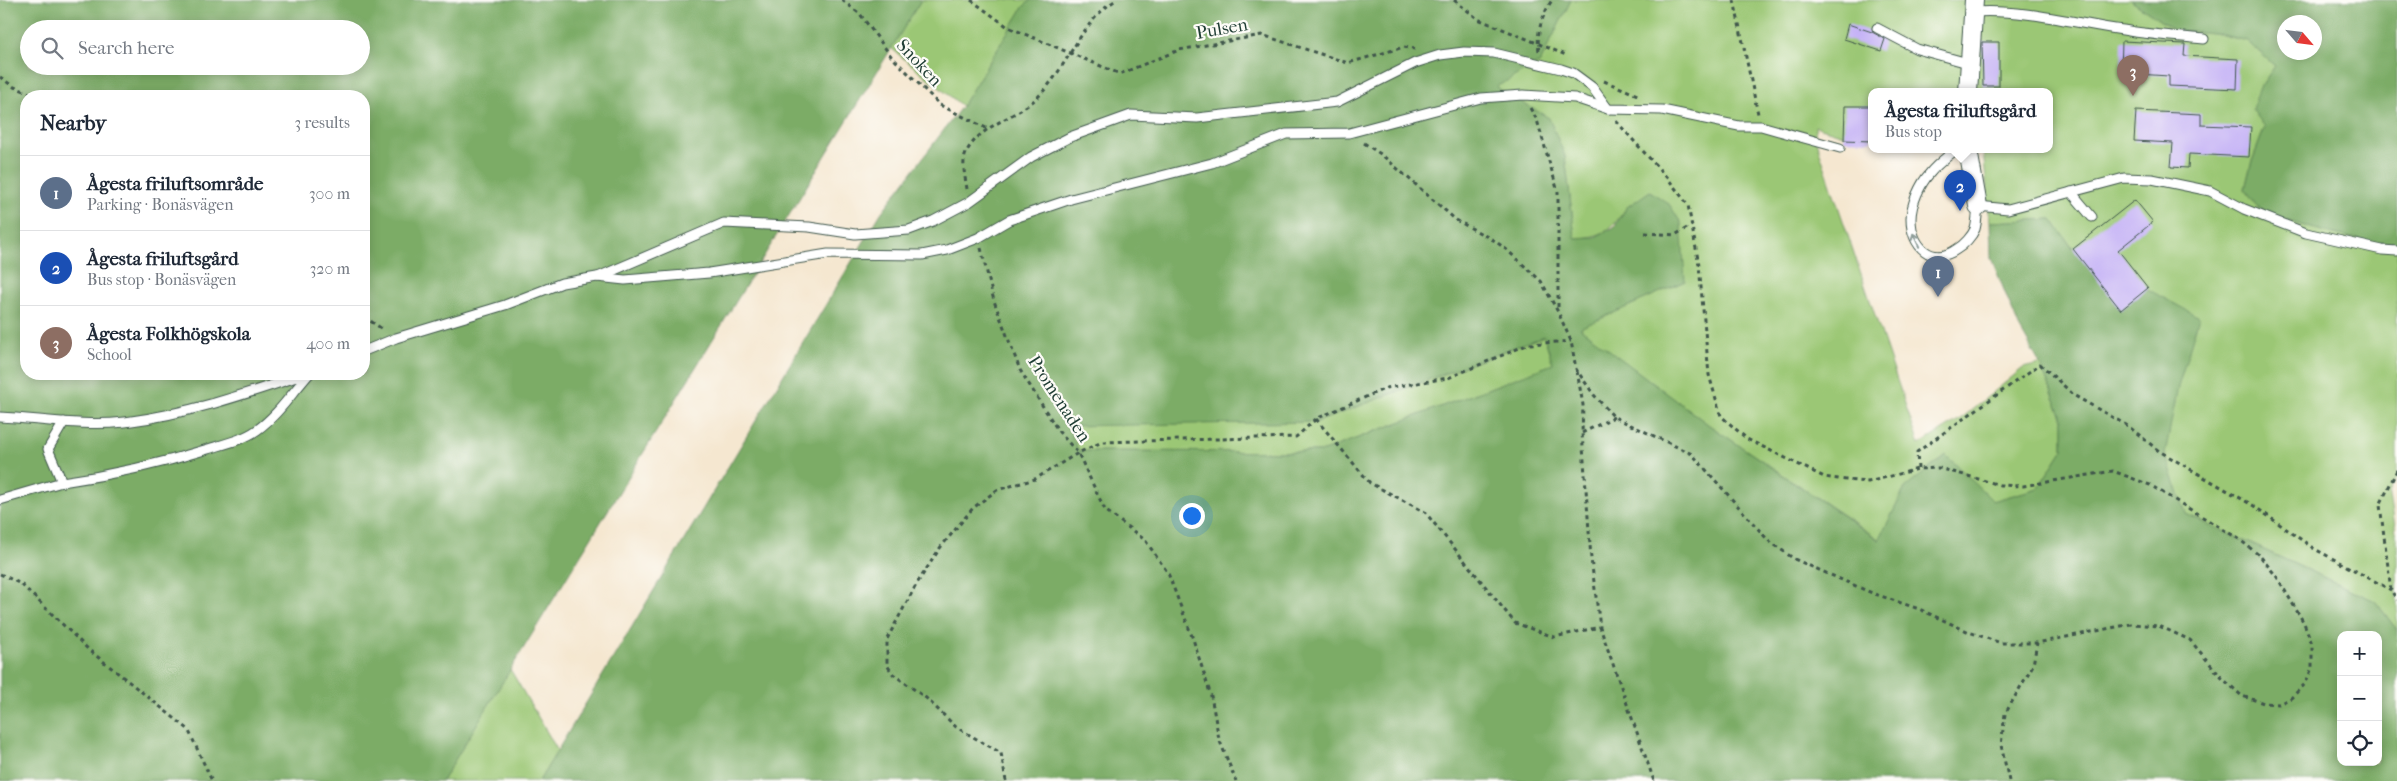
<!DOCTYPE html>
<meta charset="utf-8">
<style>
:root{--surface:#fff;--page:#f2f2f3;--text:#1f2937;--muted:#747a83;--line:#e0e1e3;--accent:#c8321e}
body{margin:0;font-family:"IM FELL French Canon",serif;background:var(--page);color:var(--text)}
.controls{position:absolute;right:15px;bottom:15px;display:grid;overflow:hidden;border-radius:10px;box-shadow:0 2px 12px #0003}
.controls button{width:45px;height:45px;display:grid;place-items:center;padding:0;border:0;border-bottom:1px solid var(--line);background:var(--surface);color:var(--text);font:25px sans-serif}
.compass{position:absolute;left:2277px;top:15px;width:45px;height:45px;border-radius:50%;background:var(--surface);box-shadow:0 2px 12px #0003;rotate:118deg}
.you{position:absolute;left:1191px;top:515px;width:18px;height:18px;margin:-12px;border:4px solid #fff;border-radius:50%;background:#1a73e8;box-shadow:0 0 0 8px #1a73e833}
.badge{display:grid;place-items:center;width:32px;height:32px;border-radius:50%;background:var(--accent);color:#fff;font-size:16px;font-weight:700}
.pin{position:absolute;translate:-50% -41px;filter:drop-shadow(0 1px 2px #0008)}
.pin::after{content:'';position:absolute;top:26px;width:18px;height:15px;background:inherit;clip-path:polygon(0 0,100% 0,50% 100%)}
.popup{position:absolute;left:1868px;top:88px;width:185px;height:65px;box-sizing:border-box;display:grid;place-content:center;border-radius:10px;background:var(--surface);filter:drop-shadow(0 1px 4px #0005);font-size:16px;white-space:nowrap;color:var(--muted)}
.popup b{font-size:19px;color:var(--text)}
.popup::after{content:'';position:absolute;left:50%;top:100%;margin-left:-10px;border:10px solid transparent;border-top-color:var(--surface)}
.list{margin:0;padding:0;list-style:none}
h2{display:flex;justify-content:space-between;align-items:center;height:65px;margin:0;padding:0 20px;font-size:21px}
h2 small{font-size:16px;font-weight:400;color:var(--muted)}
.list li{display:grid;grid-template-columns:32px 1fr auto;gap:15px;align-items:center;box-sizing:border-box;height:75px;padding:0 20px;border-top:1px solid var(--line)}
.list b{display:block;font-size:19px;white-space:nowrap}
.list p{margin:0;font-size:16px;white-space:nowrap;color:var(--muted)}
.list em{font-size:16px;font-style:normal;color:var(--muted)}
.icon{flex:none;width:28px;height:28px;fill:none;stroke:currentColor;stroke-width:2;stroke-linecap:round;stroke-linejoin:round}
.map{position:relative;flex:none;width:2397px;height:781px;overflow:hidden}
.search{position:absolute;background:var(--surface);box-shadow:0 2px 12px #0003;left:20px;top:20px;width:350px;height:55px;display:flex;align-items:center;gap:12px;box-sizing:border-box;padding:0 18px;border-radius:28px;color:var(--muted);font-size:19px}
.panel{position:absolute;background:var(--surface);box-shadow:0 2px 12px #0003;left:20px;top:90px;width:350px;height:290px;border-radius:20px}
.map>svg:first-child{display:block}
.green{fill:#9bc775;stroke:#5d8254}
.forest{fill:#7cac66;stroke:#4e744d;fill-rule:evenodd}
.building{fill:#c5b2f6}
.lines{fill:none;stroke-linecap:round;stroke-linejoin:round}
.service-casing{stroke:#3f564b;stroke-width:11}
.minor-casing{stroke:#3f564b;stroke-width:20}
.path{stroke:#3f564b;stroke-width:3;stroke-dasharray:4 4;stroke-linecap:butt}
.service{stroke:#fff;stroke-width:9}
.minor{stroke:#fff;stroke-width:18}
.oneway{stroke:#8f9e9a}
.labels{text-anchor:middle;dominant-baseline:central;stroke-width:4.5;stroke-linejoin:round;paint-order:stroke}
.street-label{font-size:18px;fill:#1f3d34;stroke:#fdfcf7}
</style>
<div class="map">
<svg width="2397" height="781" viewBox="0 0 2397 781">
<rect width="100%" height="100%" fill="#fdfcf7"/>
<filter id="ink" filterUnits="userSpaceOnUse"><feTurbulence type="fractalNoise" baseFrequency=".02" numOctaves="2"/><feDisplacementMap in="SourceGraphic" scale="10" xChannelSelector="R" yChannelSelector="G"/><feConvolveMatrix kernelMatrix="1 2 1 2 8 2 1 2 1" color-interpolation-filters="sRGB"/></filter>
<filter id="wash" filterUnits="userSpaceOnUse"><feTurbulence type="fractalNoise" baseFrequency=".0096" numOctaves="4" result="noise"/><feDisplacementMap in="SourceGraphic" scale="20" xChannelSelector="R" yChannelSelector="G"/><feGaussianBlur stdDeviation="1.12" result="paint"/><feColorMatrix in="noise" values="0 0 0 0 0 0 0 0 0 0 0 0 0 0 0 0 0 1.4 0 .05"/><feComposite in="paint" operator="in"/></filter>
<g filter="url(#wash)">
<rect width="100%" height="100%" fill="#f5e7d0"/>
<g class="green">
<path d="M921,0H1031L1024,6L962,106L891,48Z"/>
<path d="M1571,0H2130L2174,30L2214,33L2247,41L2275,66L2261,86L2265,127L2251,164L2245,189C2250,195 2256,206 2262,210C2283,223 2372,245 2397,245V478L2389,490L2397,538V630L2375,601L2186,514L2159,451L2148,288L2073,249L2052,219L1990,222L1983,150H2049V92H1871V139L1853,138L1815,126L1816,141L1919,445L1963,417L2023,368L2040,364L2063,419V449L2038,488L1993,501L1905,488L1880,540L1709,425L1579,328L1685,281L1627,207C1611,230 1604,237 1575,238L1565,156L1495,86L1540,62Z"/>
<path d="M1544,336L1553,364L1321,452L1079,451L1067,425L1317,422Z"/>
<path d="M510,669L558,751L539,781H442Z"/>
</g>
<g class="forest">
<path d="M0,0H921L442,781H0ZM29,29H361V66H29ZM26,96H364V374H26Z"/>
<path d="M1031,0H1571L1540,62L1496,87L1549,118L1565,156L1575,238L1595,237L1614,227L1627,207L1650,191L1669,204L1681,223L1685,281L1580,328L1709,425L1879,540L1905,488L1946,455L1993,501L2038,488L2063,449V419L2040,364L2019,327L1991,258L1990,222L2052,219L2073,249L2199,317L2178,387L2165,454L2186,514L2375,601L2397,630V781H539L881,213L962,106L1024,6ZM1544,336L1553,364L1321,452L1079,451L1067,426L1317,422ZM2341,635H2378V762H2341Z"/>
<path d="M2130,0H2397V245C2373,245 2282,223 2262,210C2256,206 2250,195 2245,189L2251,164L2265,127L2252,109L2261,86L2275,66L2247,41L2214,33L2174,30ZM2284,22H2314V52H2284Z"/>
</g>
<g id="blocks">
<g class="building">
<path d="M1848,24L1872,32L1885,39L1881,51L1844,39Z"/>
<path d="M2122,41L2185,44L2184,56L2238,59L2237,89L2169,86V76L2121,73Z"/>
<path d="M1982,42H1999V86H1983Z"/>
<path d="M1845,106H1871V141L1844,140Z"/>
<path d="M2136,111L2201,114V125L2251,127L2249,157L2189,154L2188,168L2171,167L2173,143L2134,141Z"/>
<path d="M2135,200L2153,222L2118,250L2148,288L2121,310L2073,249Z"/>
</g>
</g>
</g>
<g filter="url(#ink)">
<use href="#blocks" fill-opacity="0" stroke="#3f564b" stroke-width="1"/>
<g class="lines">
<defs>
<g id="service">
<path d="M1974,12C2025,9 2074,23 2123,30C2150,35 2177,36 2204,39"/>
<path d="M1877,28L1917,49L1968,63"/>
<path d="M1955,150C1947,157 1937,164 1930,173C1920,184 1911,204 1911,219C1911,246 1932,267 1957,249C1964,245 1972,236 1975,229C1977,222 1977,213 1978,206L2008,209L2124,178L2152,179L2210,191L2244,209L2306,233L2382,250L2397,251"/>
<path d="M2071,192L2092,217"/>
<path d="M598,277L724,223L809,227L855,234L909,230L933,221L969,202L1031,157L1070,137L1131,115L1197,118L1337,102L1415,63L1440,55L1464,52L1494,53L1561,69L1573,73L1592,87L1608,109"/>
<path d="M364,351L396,338L505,305L562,283L597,277L625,280L709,273L828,254L922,255L947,250L978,238L1009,220L1071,199L1212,163L1286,134L1349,133L1481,98L1523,95L1575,98L1608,109L1662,110L1739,126H1761L1840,148"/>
<path d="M0,417C41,419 84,427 125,422C188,414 246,394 305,374"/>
<path d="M62,482C112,475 160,464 208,449C224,444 243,440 257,430C278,415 292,393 309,374"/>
<path d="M0,500L62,482L48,449L64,422"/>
</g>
<g id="minor">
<path d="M1968,92L1974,0"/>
<path d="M1968,150L1978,206"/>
</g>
</defs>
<use href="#service" class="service-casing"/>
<use href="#minor" class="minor-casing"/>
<g class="path">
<path d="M842,0L860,14L891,56L940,105L988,129"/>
<path d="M971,0L1008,27L1120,74L1179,50L1262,35L1348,63L1404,47L1415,49"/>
<path d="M1454,0L1478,19L1566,55"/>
<path d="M1734,0L1758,114"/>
<path d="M1539,51C1536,33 1542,16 1552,0"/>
<path d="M0,77L14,87L37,96"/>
<path d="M1604,81L1640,96"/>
<path d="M1530,108L1537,120L1558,192V310"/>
<path d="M1364,143L1382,155L1456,220L1495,241L1507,250L1541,281L1558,312L1571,341L1576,369L1594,395L1614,417L1692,454L1768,540L1794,559L1872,593L1919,609L1969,632L2001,643H2037L2131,624L2159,626L2190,640L2222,678L2242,696L2264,703L2279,704L2291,698L2305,684L2312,668V644L2304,623L2277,577L2260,556L2239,539L2150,485L2113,471L2023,486L2000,485L1939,468L1918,469L1868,482L1846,480L1824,477L1747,439L1721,416L1709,375L1699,265L1688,205L1669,180L1616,121"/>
<path d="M967,189C965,176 961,162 967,151C980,127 1010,119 1031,103C1066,75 1077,24 1116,0"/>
<path d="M1645,233L1675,235L1692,225"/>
<path d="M981,248L994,301L1020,370L1059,432L1078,453L1105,510L1145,540L1168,573L1193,639L1211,696L1219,739L1236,781"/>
<path d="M364,317L384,330"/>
<path d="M1577,371L1583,405L1582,433L1591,559L1600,627L1654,781"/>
<path d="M1316,419L1370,483L1425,512L1515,623L1554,637L1600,627"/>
<path d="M1582,433L1614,417"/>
<path d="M1918,469L1917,452L2040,364L2075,396L2128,426L2159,451L2254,506L2313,548L2391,590"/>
<path d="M2397,470L2380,505L2391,590L2397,600"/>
<path d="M0,574L21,584L89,650L188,729L212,781"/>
<path d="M1006,781L1001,753L956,727L926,698L893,674L887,665V639L916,585L940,548L973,508L997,490L1035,479L1078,453L1102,442L1296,437L1316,419L1386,388L1448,378L1529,344L1571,341"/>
<path d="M2009,781L2001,745L2005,714L2033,665L2037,643"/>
</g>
<use href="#service" class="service"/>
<use href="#minor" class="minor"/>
</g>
<defs><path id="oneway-shaft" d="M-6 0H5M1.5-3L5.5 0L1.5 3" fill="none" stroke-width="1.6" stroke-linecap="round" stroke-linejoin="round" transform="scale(1.25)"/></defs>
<use class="oneway" href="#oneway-shaft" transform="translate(1916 240) rotate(-115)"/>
</g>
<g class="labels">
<g class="street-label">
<text transform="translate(1222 29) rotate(-10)">Pulsen</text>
<text transform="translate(919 63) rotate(47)">Snoken</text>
<text transform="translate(1059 399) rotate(57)">Promenaden</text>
</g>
</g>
</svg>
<div class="controls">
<button>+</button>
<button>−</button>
<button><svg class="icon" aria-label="locate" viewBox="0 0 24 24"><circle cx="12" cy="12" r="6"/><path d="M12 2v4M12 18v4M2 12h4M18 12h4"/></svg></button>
</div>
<svg class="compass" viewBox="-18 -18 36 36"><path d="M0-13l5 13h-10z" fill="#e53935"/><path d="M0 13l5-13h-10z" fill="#747a83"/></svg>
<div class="you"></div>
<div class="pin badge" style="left:1938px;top:297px;background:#5c6f8a">1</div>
<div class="pin badge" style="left:1960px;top:211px;background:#1a4fb4">2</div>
<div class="popup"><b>Ågesta friluftsgård</b>Bus stop</div>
<div class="pin badge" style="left:2133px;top:96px;background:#8d6e63">3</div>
<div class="search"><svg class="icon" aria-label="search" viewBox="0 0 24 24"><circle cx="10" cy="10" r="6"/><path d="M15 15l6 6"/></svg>Search here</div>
<section class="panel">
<h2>Nearby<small>3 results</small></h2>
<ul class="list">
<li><span class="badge" style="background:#5c6f8a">1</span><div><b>Ågesta friluftsområde</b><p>Parking · Bonäsvägen</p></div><em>300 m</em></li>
<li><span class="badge" style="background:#1a4fb4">2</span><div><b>Ågesta friluftsgård</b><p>Bus stop · Bonäsvägen</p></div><em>320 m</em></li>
<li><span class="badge" style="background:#8d6e63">3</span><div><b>Ågesta Folkhögskola</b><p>School</p></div><em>400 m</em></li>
</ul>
</section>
</div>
